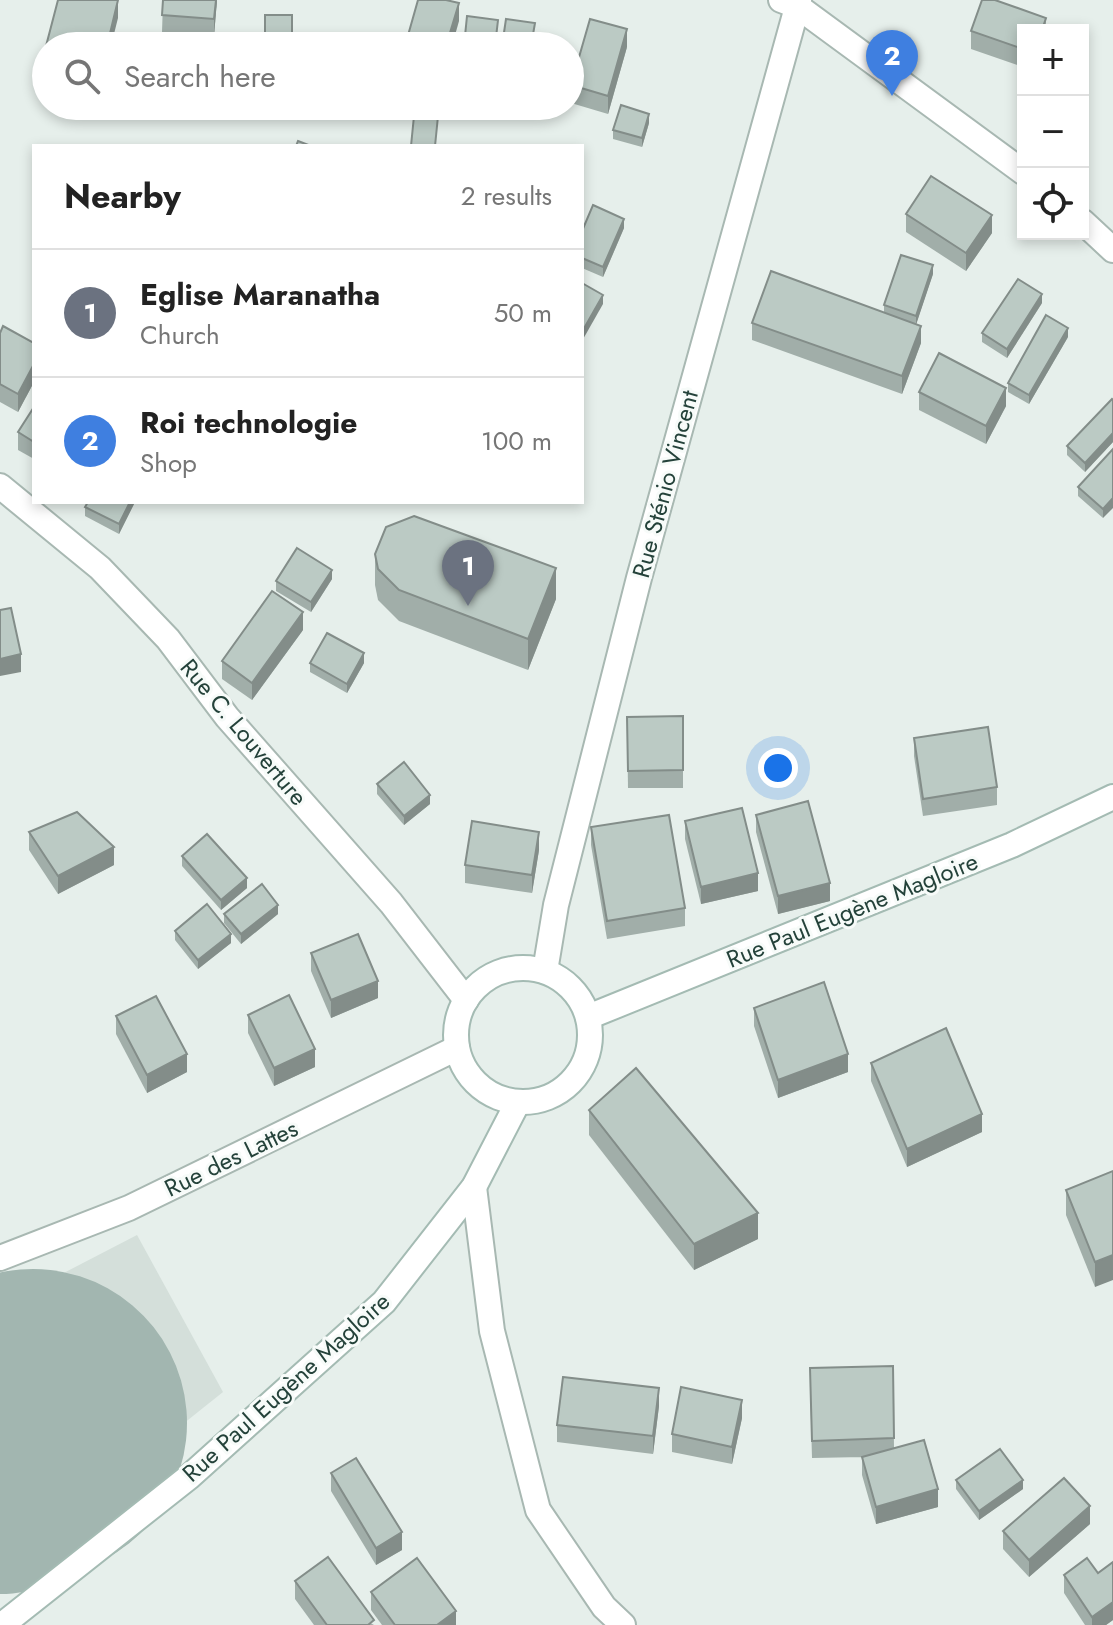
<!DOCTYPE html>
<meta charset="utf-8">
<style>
:root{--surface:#fff;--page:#f2f2f2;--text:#222;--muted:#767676;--line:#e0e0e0;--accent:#b45309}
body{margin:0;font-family:Jost,sans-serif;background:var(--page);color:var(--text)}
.controls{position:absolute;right:24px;top:24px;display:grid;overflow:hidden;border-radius:0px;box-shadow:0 4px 12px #0003}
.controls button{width:72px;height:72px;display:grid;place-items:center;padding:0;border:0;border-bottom:2px solid var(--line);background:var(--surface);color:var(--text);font:40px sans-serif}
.you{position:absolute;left:778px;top:768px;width:28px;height:28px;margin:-20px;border:6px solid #fff;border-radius:50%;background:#1a73e8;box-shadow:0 0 0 12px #1a73e833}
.badge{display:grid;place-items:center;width:52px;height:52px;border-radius:50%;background:var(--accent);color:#fff;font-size:26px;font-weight:700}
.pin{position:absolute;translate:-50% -66px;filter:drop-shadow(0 2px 4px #0008)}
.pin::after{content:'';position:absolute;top:42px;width:28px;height:24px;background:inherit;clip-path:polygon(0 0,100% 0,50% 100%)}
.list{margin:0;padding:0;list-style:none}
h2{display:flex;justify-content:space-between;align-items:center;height:104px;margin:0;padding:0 32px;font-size:34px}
h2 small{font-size:26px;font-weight:400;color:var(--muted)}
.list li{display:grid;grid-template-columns:52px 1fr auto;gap:24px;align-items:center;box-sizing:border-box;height:128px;padding:0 32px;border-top:2px solid var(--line)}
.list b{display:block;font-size:30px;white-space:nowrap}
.list p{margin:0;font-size:26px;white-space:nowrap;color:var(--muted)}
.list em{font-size:26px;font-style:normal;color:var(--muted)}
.icon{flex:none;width:44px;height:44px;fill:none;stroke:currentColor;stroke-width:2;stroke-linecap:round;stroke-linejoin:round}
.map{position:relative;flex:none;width:1113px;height:1625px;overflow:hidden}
.search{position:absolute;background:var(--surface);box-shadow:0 4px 12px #0003;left:32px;top:32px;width:552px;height:88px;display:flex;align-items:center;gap:20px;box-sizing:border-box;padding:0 28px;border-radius:44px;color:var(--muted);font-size:30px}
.panel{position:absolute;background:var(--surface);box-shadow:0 4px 12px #0003;left:32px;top:144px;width:552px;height:360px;border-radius:0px}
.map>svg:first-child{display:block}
.built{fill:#d4dfda}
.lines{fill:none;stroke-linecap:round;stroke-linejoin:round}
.runway{stroke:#a2b6b0;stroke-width:308}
.minor-casing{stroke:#a8b8b2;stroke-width:28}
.secondary-casing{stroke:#a4bbb3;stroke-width:28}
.minor{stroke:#fff;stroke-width:24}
.secondary{stroke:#fff;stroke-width:24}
.wall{fill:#a1aea9}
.shaded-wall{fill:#838d89}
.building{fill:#bbcac4;stroke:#838d89;stroke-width:2}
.labels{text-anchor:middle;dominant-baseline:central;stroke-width:6;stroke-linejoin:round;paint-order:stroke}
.street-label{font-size:24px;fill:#24423a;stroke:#f7fbf9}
</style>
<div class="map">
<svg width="1113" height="1625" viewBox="0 0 1113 1625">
<rect width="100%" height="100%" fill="#e6efeb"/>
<path class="built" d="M137,1235L223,1392L0,1570V1306Z"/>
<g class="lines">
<path class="runway" d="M0,1440L33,1423"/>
<defs>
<g id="minor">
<path d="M781,0L797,6L1023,172"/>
<path d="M1083,222L1113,250"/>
<path d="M0,486L100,568L168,639L227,717L391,903L466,1000"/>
<path d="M545,971L556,905L639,578L799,0"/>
<path d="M474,1187L492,1331L538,1510L604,1607L623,1625"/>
<path d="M0,1258L129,1208L457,1048"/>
</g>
<g id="secondary">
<circle cx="523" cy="1035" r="67"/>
<path d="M588,1017L1012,845L1113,797"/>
<path d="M2,1625L189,1477L384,1302L474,1187L518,1102"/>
</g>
</defs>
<use href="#minor" class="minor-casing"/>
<use href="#secondary" class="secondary-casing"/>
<use href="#minor" class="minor"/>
<use href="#secondary" class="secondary"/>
</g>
<g class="wall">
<path d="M163,0H217L214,36L162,33Z"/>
<path d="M982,0H995L1046,18V30H1023V67L971,49V31Z"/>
<path d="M627,47L608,114L571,103V85Z"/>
<path d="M649,123L642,147L613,139V130Z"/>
<path d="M906,214L992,233L966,271L906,232Z"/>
<path d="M624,228L603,277L582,268V231Z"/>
<path d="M933,274L916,324L921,343L902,394L752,340V323L884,312V305Z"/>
<path d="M1042,303L1007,358L982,342V333Z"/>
<path d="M0,333L34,343V382L18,412L0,402Z"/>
<path d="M1068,337L1029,404L1008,392V383Z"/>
<path d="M919,392L1006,406L986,444L919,410Z"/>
<path d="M1113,400V442L1085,472L1067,455V446Z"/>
<path d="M34,407V459L18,450V432Z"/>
<path d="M1113,449L1103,518L1078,496V487Z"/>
<path d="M135,502L119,534L85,516V507Z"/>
<path d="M375,554L556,599L528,670L399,621L378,600L375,585Z"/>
<path d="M332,579L311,612L276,591V581Z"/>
<path d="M303,630L252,700L222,679V661Z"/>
<path d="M310,663H364L347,693L310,672Z"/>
<path d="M683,716V788H628L627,717Z"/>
<path d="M914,738L997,787V805L923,816L914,756Z"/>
<path d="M377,784L430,804L404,825L377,794Z"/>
<path d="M756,815L830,901L778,914L756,832Z"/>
<path d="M685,821L758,891L701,904L685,839Z"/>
<path d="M591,827L685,908V926L607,939L591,845Z"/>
<path d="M29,832L114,865L58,894L29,850Z"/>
<path d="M539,850L532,893L465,883V865Z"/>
<path d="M182,856L247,888L221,910L182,866Z"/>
<path d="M224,914H278L241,944L224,923Z"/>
<path d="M175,931L231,943L198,969L175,940Z"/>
<path d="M311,953L378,998L331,1018L311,971Z"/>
<path d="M754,1008L848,1072L778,1098L754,1026Z"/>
<path d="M248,1015L315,1067L274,1086L248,1033Z"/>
<path d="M116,1016L187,1072L147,1093L116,1034Z"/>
<path d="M871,1063L982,1132L907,1167L871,1081Z"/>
<path d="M589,1110L758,1239L694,1270L589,1135Z"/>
<path d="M1113,1171L1095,1287L1066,1215V1190Z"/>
<path d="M893,1366L894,1448L938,1507L876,1524L862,1475V1457H863L812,1458L810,1386Z"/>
<path d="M659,1406L653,1454L557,1442V1425Z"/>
<path d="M742,1418L732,1464L672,1452V1434Z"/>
<path d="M331,1473L402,1550L376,1565L331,1491Z"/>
<path d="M956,1480L1023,1489L979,1520L956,1489Z"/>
<path d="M1090,1524L1029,1577L1003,1549V1531Z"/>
<path d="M1113,1562V1620L1106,1625H1085L1064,1593V1575L1098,1573Z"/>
<path d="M295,1581L374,1625H314L295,1599Z"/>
<path d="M371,1592L456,1625H382L371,1610Z"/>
</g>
<g class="shaded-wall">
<path d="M118,0V18L111,46H107Z"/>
<path d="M216,0H217L214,36V19Z"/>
<path d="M459,3V21L452,46H446Z"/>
<path d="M627,29V47L608,114V96Z"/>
<path d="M649,114V123L642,147V138Z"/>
<path d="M992,215V233L966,271V253Z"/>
<path d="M624,219V228L603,277V267Z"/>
<path d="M933,265V274L916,325V316Z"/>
<path d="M1042,294V303L1007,358V349Z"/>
<path d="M603,295V304L582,341V332Z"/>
<path d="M921,326V343L902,394V376Z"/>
<path d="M1068,328V337L1029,404V395Z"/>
<path d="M34,364V382L18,412V394Z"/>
<path d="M1006,388V406L986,444V426Z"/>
<path d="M1113,433V442L1085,472V463Z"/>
<path d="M1113,498V508L1103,518V509Z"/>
<path d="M130,502H135L119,534V524Z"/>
<path d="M556,568V599L528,670V639Z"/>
<path d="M332,570V579L311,612V602Z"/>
<path d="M303,612V630L252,700V683Z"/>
<path d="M364,653V663L347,693V684Z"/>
<path d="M21,654V672L0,676V659Z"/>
<path d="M430,795V804L404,825V816Z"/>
<path d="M539,832V850L532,893V875Z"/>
<path d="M114,847V865L58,894V876Z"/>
<path d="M758,873V891L701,904V887Z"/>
<path d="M247,878V888L221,910V900Z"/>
<path d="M830,883V901L778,914V896Z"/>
<path d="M278,905V914L241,944V934Z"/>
<path d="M231,934V943L198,969V960Z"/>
<path d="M378,981V998L331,1018V1000Z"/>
<path d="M315,1049V1067L274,1086V1068Z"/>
<path d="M187,1054V1072L147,1093V1075Z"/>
<path d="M848,1054V1072L778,1098V1080Z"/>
<path d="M982,1114V1132L907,1167V1149Z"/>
<path d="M758,1213V1239L694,1270V1244Z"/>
<path d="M1113,1255V1280L1095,1287V1262Z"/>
<path d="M659,1388V1406L653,1454V1436Z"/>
<path d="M742,1400V1418L732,1464V1447Z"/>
<path d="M1023,1480V1489L979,1520V1511Z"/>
<path d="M938,1489V1507L876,1524V1507Z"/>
<path d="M1090,1506V1524L1029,1577V1560Z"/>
<path d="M402,1532V1550L376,1565V1548Z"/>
<path d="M1113,1602V1620L1106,1625H1092V1617Z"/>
<path d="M456,1611V1625H437Z"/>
</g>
<g class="building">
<path d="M58,0H118L107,46H46Z"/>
<path d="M163,0H216L214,19L162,15Z"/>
<path d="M418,0H446L459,3L446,46H405Z"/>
<path d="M982,0H995L1046,18L1042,30H1023V49L971,31Z"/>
<rect x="265" y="15" width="27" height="31"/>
<path d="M467,16L498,20L495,46H464Z"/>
<path d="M506,19L535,23L531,46H502Z"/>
<path d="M590,19L627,29L608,96L571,85Z"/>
<path d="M621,105L649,114L642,138L613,130Z"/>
<path d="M415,106H439L435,146H411Z"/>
<path d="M298,141L311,146H296Z"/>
<path d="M931,176L992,215L966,253L906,214Z"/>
<path d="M593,205L624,219L603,267L582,258V231Z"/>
<path d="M901,255L933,265L916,316L884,305Z"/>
<path d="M771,271L921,326L902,376L752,323Z"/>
<path d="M1018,279L1042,294L1007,349L982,333Z"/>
<path d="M582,283L603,295L582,332Z"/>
<path d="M1046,315L1068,328L1029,395L1008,383Z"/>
<path d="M3,326L34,343V364L18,394L0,384V333Z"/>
<path d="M939,353L1006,388L986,426L919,392Z"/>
<path d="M1112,399L1113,400V433L1085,463L1067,446Z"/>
<path d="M34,407V442L18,432Z"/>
<path d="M1113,449V498L1103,509L1078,487Z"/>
<path d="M88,502H130L119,524L85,507Z"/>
<path d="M414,516L556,568L528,639L399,590L378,569L375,554L386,527Z"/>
<path d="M297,548L332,570L311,602L276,581Z"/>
<path d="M272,591L303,612L252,683L222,661Z"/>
<path d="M11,608L21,654L0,659V610Z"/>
<path d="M327,633L364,653L347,684L310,663Z"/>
<path d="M683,716V770L628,771L627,717Z"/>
<path d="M988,727L997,787L923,799L914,738Z"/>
<path d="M404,762L430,795L404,816L377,784Z"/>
<path d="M808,801L830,883L778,896L756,815Z"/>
<path d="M742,808L758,873L701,887L685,821Z"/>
<path d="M77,812L114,847L58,876L29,832Z"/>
<path d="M669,815L685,908L607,921L591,827Z"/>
<path d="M472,821L539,832L532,875L465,865Z"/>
<path d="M207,834L247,878L221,900L182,856Z"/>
<path d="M262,884L278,905L241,934L224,914Z"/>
<path d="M207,904L231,934L198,960L175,931Z"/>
<path d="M358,934L378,981L331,1000L311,953Z"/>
<path d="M824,982L848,1054L778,1080L754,1008Z"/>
<path d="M289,995L315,1049L274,1068L248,1015Z"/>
<path d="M156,996L187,1054L147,1075L116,1016Z"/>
<path d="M946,1028L982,1114L907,1149L871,1063Z"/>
<path d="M636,1068L758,1213L694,1244L589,1110Z"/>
<path d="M1113,1171V1255L1095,1262L1066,1190Z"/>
<path d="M893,1366L894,1438L812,1441L810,1368Z"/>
<path d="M563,1377L659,1388L653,1436L557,1425Z"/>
<path d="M681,1387L742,1400L732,1447L672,1434Z"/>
<path d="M924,1440L938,1489L876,1507L862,1457Z"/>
<path d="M1000,1449L1023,1480L979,1511L956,1480Z"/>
<path d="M356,1458L402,1532L376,1548L331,1473Z"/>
<path d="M1064,1478L1090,1506L1029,1560L1003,1531Z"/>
<path d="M328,1557L374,1620L368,1625H327L295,1581Z"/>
<path d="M417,1558L456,1611L437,1625H395L371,1592Z"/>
<path d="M1087,1558L1098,1573L1113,1562V1602L1092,1617L1064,1575Z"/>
</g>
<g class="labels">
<g class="street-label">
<text transform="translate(665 484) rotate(-75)">Rue Sténio Vincent</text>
<text transform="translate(244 732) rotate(50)">Rue C. Louverture</text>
<text transform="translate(852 910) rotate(-22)">Rue Paul Eugène Magloire</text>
<text transform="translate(231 1158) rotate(-26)">Rue des Lattes</text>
<text transform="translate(286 1387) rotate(-42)">Rue Paul Eugène Magloire</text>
</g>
</g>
</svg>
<div class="controls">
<button>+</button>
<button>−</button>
<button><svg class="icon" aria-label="locate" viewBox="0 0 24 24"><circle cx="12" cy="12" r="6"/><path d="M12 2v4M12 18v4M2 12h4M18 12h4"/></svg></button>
</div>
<div class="you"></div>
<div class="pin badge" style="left:468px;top:606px;background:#6b7280">1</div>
<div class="pin badge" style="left:892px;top:96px;background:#3f7fe0">2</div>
<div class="search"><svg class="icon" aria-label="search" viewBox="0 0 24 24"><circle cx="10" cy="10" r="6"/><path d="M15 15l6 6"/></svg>Search here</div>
<section class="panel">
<h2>Nearby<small>2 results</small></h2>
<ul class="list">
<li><span class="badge" style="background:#6b7280">1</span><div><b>Eglise Maranatha</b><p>Church</p></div><em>50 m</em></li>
<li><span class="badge" style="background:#3f7fe0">2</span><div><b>Roi technologie</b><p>Shop</p></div><em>100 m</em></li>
</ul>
</section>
</div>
